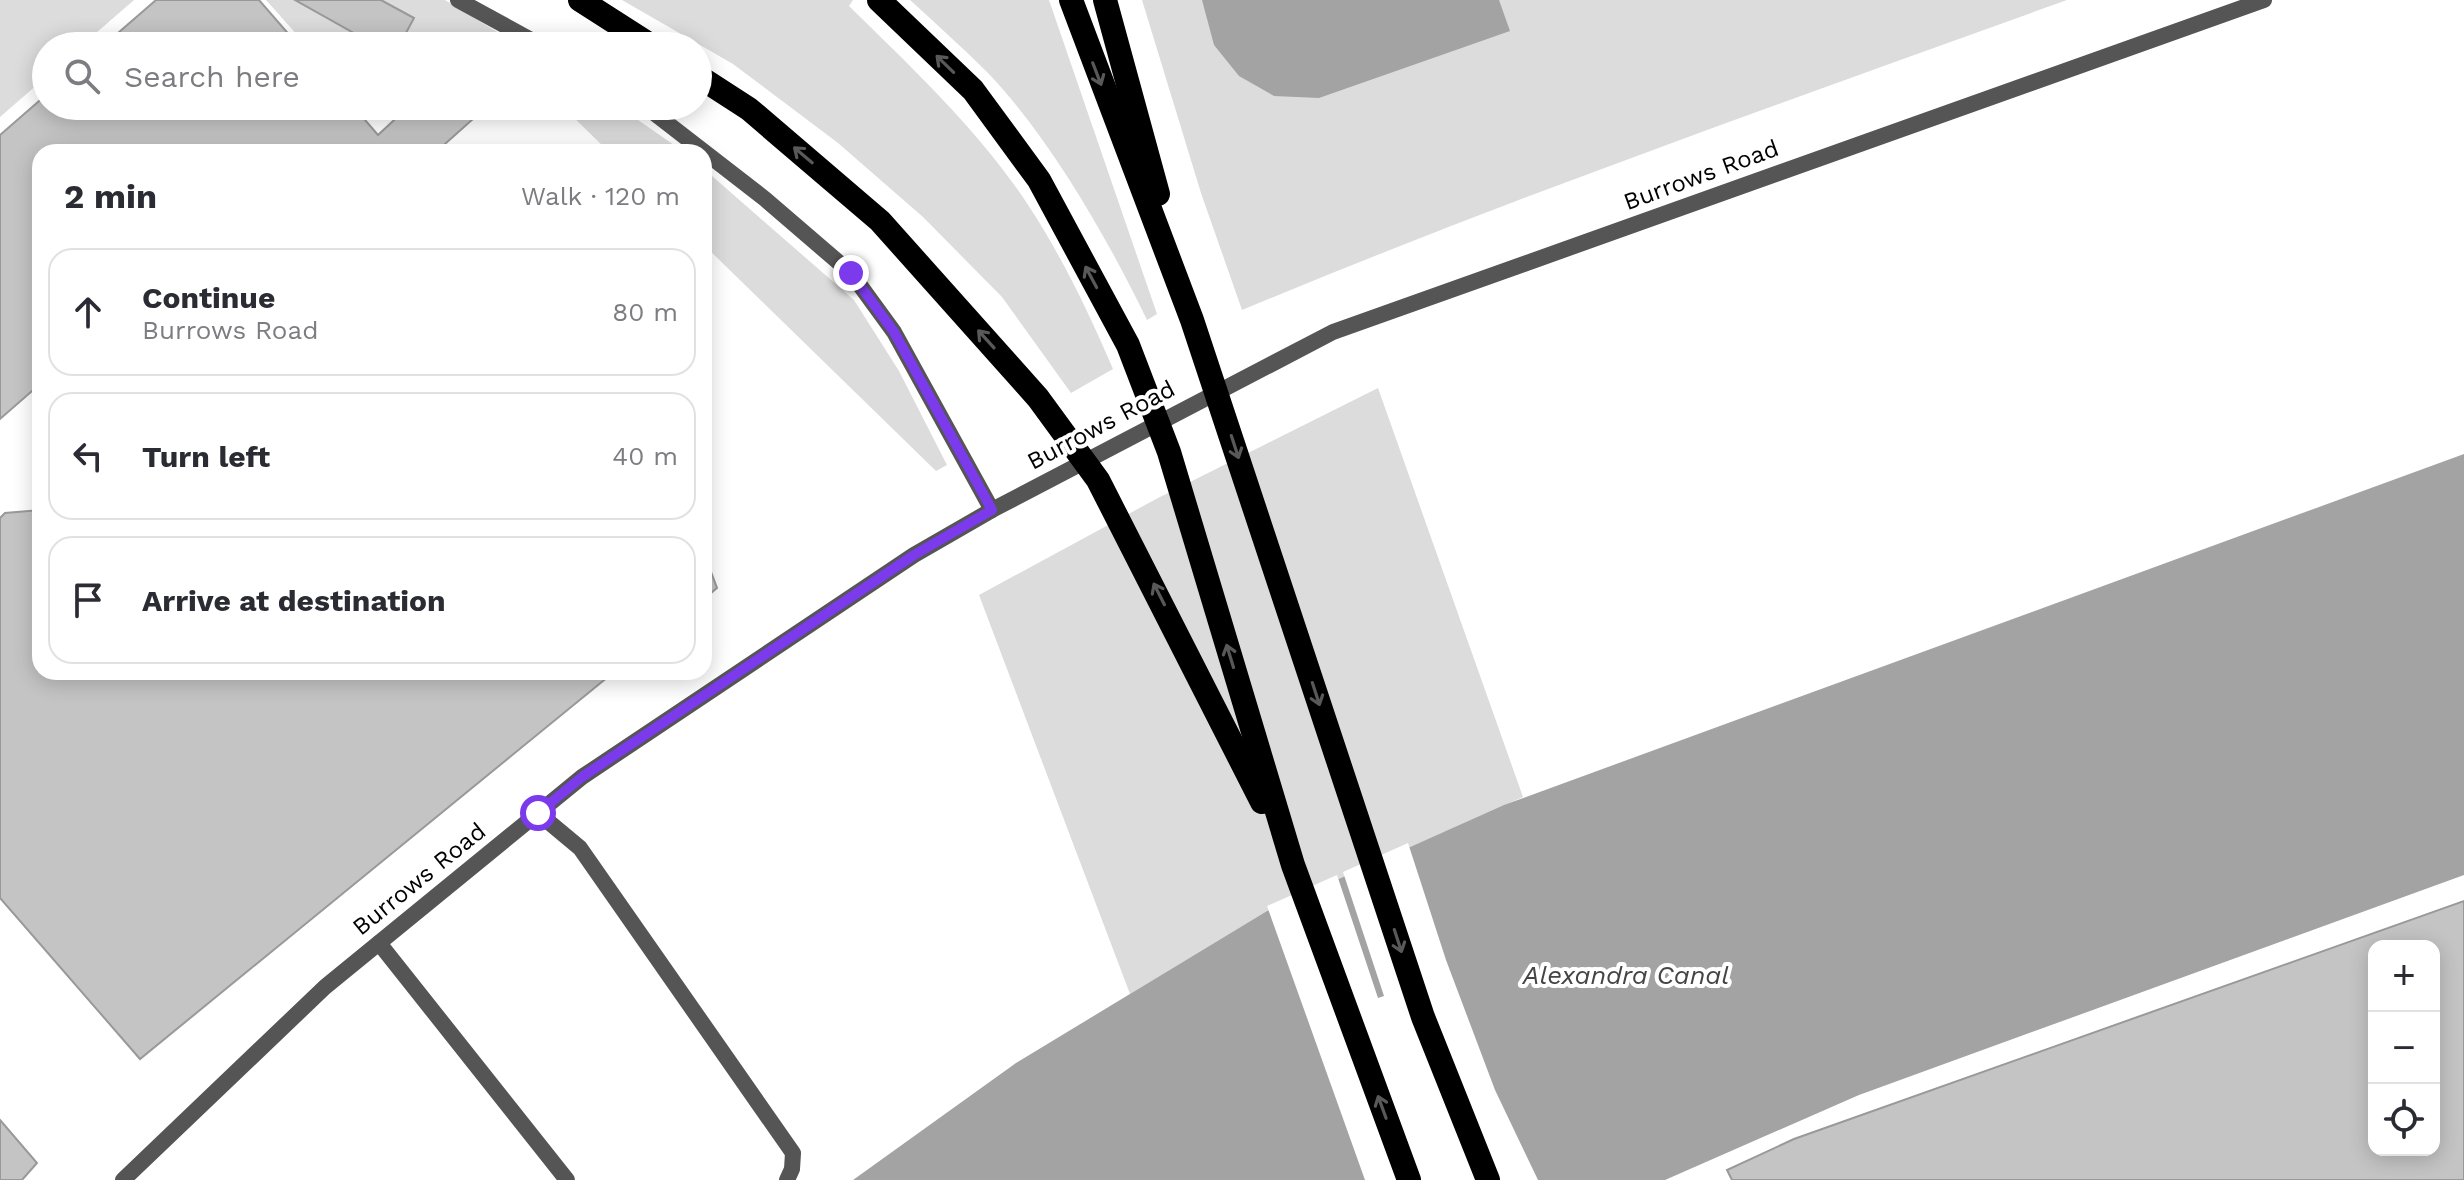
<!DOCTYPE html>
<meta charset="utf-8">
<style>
:root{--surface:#fff;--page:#f2f2f3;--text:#2b2b33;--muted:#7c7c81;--line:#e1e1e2}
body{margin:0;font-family:"Work Sans",sans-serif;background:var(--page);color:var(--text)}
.controls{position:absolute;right:24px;bottom:24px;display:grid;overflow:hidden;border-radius:16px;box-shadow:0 4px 20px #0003}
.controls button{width:72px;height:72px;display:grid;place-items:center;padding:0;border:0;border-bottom:2px solid var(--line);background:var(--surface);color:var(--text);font:40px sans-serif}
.stop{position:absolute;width:24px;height:24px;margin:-18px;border:6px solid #7c3aed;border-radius:50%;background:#fff}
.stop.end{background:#7c3aed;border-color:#fff;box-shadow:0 2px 8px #0008}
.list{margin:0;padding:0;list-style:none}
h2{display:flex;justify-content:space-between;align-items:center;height:104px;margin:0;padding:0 32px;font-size:34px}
h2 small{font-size:26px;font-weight:400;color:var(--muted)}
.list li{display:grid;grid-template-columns:52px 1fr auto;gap:24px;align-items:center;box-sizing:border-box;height:128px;margin:0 16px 16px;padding:0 16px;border:2px solid var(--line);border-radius:24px}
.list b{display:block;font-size:30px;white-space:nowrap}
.list p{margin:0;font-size:26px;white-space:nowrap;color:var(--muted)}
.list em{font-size:26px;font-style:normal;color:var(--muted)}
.icon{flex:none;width:44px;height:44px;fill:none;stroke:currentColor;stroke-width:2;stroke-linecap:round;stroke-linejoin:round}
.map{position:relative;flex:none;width:2464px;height:1180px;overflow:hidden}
.search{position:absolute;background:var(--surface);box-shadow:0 4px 20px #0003;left:32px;top:32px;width:680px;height:88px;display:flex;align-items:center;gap:20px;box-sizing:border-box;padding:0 28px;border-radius:44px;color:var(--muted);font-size:30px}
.panel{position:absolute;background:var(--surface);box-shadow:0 4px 20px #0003;left:32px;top:144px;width:680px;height:536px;border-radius:24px}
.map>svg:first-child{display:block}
.green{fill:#dcdcdc}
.water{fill:#a3a3a3}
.pier{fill:#fff}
.building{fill:#c4c4c4;stroke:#999;stroke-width:2;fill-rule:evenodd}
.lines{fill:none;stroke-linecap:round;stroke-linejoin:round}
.service{stroke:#555;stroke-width:16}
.minor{stroke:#555;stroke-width:16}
.motorway{stroke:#000;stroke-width:24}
.oneway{stroke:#595959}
.route{stroke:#7c3aed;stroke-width:10}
.labels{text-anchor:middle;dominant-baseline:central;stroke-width:8;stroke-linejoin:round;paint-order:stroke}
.street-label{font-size:24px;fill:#000;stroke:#fff}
.water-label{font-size:26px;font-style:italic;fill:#444;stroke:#fff}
</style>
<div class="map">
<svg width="2464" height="1180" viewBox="0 0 2464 1180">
<rect width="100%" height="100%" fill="#fff"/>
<g class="green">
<path d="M0,0H134L81,46H46V77L0,117Z"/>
<path d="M266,0H445L520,46H307Z"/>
<path d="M622,0H853L849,6C913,69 983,134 1032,211C1064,261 1090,315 1113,369L1071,393L1002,297L923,217L838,143L733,64Z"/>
<path d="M910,0H1049L1157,314L1147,320C1108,239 1049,136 987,72C962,47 936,24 910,0Z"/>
<path d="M1142,0H2067C1790,100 1513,197 1242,310L1201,193Z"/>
<path d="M562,106H618L684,152H609Z"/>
<path d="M704,169L854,300L899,371L947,465L936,471L704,245Z"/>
<path d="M1378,388L1523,797L1267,911L1130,994L979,595L1158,498Z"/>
</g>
<g class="water">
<path d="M1202,0H1499L1510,31L1319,98L1274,96L1239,76L1214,45Z"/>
<path d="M2464,454V875L1859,1095L1665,1180H853L1016,1063L1267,911L1504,805Z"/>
</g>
<path class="pier" d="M1408,843L1446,960L1495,1090L1538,1180H1365L1267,906L1337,875L1378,998L1384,996L1343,872Z"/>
<g class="building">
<path d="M156,0H259L299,46H103Z"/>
<path d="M295,0H381L414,18L399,46H377Z"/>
<path d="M46,95V106H353L378,135L406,109L418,106H461L473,119L436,152H40V384L0,419V135Z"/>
<path d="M40,510V672H614L140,1059L0,898V518L5,513Z"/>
<path d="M704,553L717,588L704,599Z"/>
<path d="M2464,901V1180H1732L1727,1170L1794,1139ZM2374,946H2434V1150H2374Z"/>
<path d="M0,1120L37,1163L22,1180H0Z"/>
</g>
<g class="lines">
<g class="service">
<path d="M458,0L542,46"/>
<path d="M645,106L765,199L851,273L894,332L992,510"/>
<path d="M538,813L580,848L793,1153L792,1169L787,1180"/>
<path d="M379,943L567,1180"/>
</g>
<path class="minor" d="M123,1180L325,987L582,777L914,555L992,510L1333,332L2264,0"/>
<g class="motorway">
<path d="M580,0L652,46"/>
<path d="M879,0L973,90L1039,180L1128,345L1169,452L1293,865L1409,1180"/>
<path d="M1071,0L1192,320L1423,1017L1488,1180"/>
<path d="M1105,0L1158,194"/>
<path d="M698,76L749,109L880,221L1038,398L1098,480L1262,802"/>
</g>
</g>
<defs><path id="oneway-shaft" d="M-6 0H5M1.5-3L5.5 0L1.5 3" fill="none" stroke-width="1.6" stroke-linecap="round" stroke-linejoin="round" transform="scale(2)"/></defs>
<g class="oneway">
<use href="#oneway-shaft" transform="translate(945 64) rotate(-136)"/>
<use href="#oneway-shaft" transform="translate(1097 74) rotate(69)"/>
<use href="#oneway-shaft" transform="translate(803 155) rotate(-140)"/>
<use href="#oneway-shaft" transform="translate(1091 277) rotate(-118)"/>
<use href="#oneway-shaft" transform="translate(986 339) rotate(-132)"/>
<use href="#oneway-shaft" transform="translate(1235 447) rotate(72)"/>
<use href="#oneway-shaft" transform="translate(1159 594) rotate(-117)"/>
<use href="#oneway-shaft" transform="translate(1230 656) rotate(-107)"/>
<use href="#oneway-shaft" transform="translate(1316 694) rotate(72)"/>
<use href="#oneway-shaft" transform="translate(1398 941) rotate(72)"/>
<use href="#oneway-shaft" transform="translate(1382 1107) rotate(-110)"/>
</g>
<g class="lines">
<path class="route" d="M538,813L582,777L914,555L992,510L894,332L851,273"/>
</g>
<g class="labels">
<g class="street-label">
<text transform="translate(1701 175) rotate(-20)">Burrows Road</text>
<text transform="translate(1101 425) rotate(-28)">Burrows Road</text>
<text transform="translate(419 879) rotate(-39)">Burrows Road</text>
</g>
<g class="water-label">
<text x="1626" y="975">Alexandra Canal</text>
</g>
</g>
</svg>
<div class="controls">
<button>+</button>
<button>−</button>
<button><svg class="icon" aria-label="locate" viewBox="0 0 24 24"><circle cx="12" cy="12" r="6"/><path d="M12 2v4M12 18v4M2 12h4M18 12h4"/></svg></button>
</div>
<div class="stop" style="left:538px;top:813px"></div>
<div class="stop end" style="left:851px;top:273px"></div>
<div class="search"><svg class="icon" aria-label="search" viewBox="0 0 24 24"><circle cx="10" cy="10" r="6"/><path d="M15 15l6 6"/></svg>Search here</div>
<section class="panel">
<h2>2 min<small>Walk · 120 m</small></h2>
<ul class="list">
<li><svg class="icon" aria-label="ahead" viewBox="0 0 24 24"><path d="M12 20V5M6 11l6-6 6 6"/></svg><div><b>Continue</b><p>Burrows Road</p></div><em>80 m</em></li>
<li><svg class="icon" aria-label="left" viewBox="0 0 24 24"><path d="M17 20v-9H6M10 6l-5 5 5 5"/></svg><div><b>Turn left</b></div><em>40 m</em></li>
<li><svg class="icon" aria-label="arrive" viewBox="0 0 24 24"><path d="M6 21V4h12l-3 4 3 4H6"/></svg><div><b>Arrive at destination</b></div></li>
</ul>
</section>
</div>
